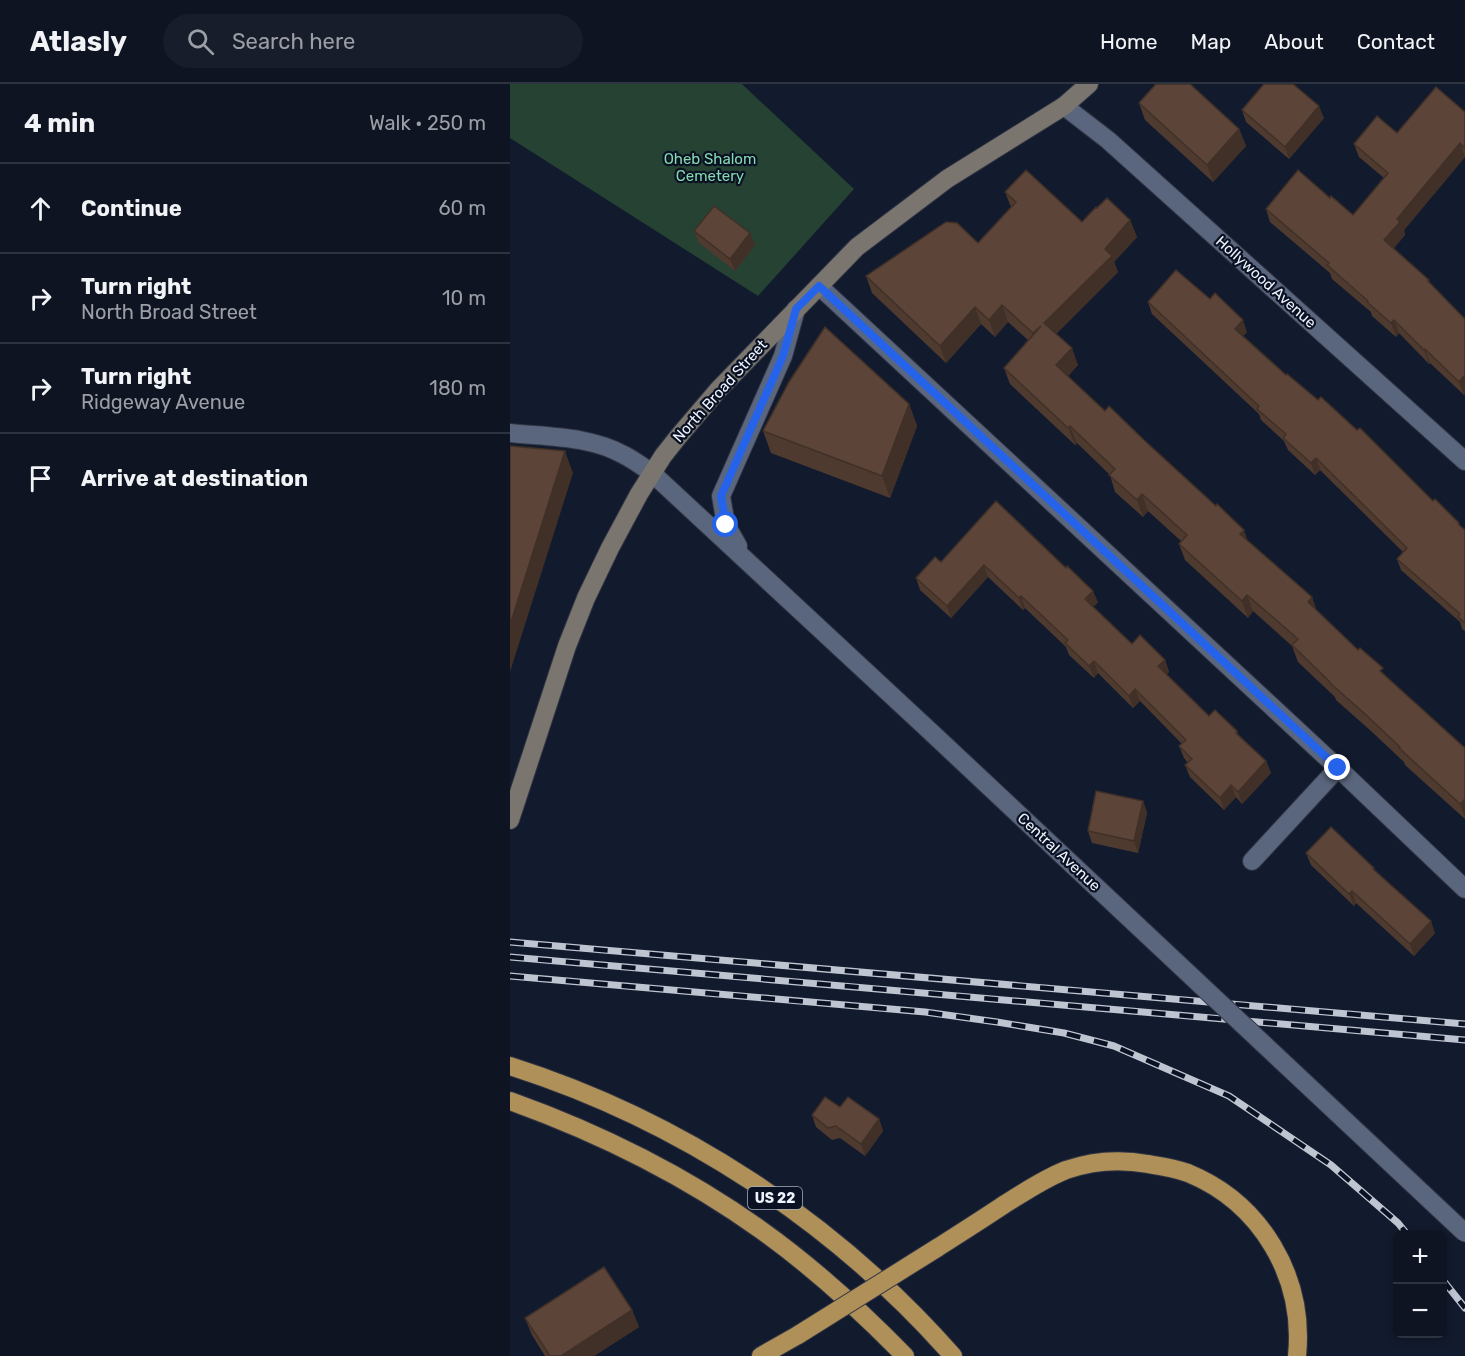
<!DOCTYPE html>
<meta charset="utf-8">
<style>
:root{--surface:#0e1422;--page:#171d2a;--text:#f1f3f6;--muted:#9b9ea5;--line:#2e3340}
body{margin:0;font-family:Rubik,sans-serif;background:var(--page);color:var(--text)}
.controls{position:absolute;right:18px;bottom:18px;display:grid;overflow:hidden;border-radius:9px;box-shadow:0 3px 9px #0003}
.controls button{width:54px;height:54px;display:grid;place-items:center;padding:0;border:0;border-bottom:2px solid var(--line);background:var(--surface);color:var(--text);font:30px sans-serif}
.stop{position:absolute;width:18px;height:18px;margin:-14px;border:4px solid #2563eb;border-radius:50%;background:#fff}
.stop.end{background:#2563eb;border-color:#fff;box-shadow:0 2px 6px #0008}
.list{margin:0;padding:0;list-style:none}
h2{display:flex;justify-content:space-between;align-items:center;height:78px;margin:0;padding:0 24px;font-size:26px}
h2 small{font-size:20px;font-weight:400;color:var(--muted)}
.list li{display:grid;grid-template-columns:39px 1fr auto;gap:18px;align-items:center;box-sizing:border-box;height:90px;padding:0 24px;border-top:2px solid var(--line)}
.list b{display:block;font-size:22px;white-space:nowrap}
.list p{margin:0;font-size:20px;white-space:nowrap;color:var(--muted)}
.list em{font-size:20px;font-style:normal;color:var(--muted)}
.icon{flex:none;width:33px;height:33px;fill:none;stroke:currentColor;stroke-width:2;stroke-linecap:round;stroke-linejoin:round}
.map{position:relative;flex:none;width:955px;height:1272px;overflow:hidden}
header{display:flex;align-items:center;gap:36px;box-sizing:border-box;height:84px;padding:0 30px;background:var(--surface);border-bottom:2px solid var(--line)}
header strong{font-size:28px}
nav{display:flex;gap:33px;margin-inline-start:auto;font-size:21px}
.search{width:420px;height:54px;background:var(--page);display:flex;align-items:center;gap:15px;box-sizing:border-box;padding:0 21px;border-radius:33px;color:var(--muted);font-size:22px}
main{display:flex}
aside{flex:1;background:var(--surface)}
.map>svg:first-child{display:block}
.green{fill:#254233}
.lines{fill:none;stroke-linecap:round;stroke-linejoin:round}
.minor-casing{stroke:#313544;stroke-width:20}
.secondary-casing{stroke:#313544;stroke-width:20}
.trunk-casing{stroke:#313544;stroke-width:20}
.minor{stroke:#5a667d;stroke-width:18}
.secondary{stroke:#7a766f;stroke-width:18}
.trunk{stroke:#ae9058;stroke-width:18}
.rail-casing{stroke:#bec4d0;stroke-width:7}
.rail{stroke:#091123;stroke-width:4.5;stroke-dasharray:14;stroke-linecap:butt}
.minor-bridge-casing{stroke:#313544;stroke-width:20;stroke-linecap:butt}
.trunk-bridge-casing{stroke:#313544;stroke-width:20;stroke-linecap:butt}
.minor-bridge{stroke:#5a667d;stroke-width:18}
.trunk-bridge{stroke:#ae9058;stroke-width:18}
.wall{fill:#4f3a30}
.shaded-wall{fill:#403027}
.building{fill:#5c4438;stroke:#403027;stroke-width:1.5}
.route{stroke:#2563eb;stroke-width:8}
.labels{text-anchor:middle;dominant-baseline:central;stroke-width:4.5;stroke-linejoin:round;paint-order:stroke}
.shield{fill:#091123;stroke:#a9afbc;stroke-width:1.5}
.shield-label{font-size:14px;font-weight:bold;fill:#eef3fe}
.park-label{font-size:15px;fill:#87d9af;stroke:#091123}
.street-label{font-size:15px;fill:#eef3fe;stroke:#091123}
</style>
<header>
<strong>Atlasly</strong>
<div class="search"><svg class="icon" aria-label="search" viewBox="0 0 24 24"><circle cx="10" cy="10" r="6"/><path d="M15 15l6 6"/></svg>Search here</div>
<nav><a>Home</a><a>Map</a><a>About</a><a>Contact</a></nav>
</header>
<main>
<aside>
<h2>4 min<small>Walk · 250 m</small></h2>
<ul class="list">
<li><svg class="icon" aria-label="ahead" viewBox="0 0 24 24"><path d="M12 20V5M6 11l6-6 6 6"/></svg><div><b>Continue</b></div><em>60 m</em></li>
<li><svg class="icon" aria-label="right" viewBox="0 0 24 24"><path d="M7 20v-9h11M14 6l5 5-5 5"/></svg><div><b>Turn right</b><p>North Broad Street</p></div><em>10 m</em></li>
<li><svg class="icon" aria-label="right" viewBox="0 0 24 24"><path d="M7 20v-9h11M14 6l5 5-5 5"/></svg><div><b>Turn right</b><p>Ridgeway Avenue</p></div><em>180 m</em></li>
<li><svg class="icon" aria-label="arrive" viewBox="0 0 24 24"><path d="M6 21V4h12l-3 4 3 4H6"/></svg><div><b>Arrive at destination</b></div></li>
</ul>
</aside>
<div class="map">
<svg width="955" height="1272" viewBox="0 0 955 1272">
<rect width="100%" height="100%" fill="#121a2d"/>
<path class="green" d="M0,0H232L344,105L248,212L0,54Z"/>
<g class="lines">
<defs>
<g id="minor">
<path d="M554,22L598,56L955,377"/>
<path d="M309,202L828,684L955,805"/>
<path d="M0,349C38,353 80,352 114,371C124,376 133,383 142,389L422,649"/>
<path d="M228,462L216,441L211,412L273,272L286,225"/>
<path d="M742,777L828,684"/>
</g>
<path id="secondary" d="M0,736L57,562L76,514L100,464L129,410L153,372L168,353L208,306L347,163L437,95L554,22L579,0"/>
<g id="trunk">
<path d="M0,982C170,1036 325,1138 443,1272"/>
<path d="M0,1017C89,1049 174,1091 251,1146C303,1183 350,1226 395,1272"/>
<path d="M427,1164C449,1150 471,1136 492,1122C513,1109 533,1095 556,1086C582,1077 611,1075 638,1080C651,1082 665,1084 678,1089C751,1119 795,1193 787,1272"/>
<path d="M251,1272L288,1251"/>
</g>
</defs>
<use href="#minor" class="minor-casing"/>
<use href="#secondary" class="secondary-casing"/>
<use href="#trunk" class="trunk-casing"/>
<use href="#minor" class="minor"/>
<use href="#secondary" class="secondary"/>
<use href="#trunk" class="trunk"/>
<defs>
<g id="rail">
<path d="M0,858L955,940"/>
<path d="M0,873L955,956"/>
<path d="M0,892L415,928L487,938L554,949L604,962L719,1012L821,1081L888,1139L897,1150"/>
<path d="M932,1195L955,1224"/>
</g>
</defs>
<use href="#rail" class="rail-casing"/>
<use href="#rail" class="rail"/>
<defs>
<path id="minor-bridge" d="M422,649L955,1149"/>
<path id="trunk-bridge" d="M288,1251L427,1164"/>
</defs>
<use href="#minor-bridge" class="minor-bridge-casing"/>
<use href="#trunk-bridge" class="trunk-bridge-casing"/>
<use href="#minor-bridge" class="minor-bridge"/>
<use href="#trunk-bridge" class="trunk-bridge"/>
</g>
<g class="wall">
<path d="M629,19L729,45L736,62L703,98L635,36Z"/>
<path d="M732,26L814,34L779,75L736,38Z"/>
<path d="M955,28V73L894,146L895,151L884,164L919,196L920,200L955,235V310L954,311L920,279L919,280L889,249L886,253L862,232L861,228L822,195L820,189L760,138L756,125L820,114L843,131L874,94L849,73L844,60L887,49Z"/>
<path d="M495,108L572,138L587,124L620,136L627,153L604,178L608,188L546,250L568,281L558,292L595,327L738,457L802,513L806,526L908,622L955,664V735L895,681L894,678L861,647L826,616L825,613L788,578L782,562L743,527L738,534L675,476L669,460L671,457L638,427L633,433L605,408L600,391L567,359L565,361L500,300L494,284L518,256L498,238L485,253L471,240L436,279L362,209L356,192L468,159L501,123Z"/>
<path d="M184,147L245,161L225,187L189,159Z"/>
<path d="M638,218L737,248L733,252L776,291L949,439L950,442L955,446V547L952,545L950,538L891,486L887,475L893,468L810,386L805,391L778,366L774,357L751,336L749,330L642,230Z"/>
<path d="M399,320L407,342L380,414L261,369L253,347Z"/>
<path d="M486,417L588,518L583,523L622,560L655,576L659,588L656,590L699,632L727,647L729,652L756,677L761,689L732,720L726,713L714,726L680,693L675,681L678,679L674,674L669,662L672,660L630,617L623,624L588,589L584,594L559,571L556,563L515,524L513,526L478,493L441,534L410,506L406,494L431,478Z"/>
<path d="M633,717L637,729L628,769L582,759L578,747Z"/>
<path d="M796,769L865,786L925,849L904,872L846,819L844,822L801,781Z"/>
<path d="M330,1023L369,1035L373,1047L355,1072L330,1054L322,1056L306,1043L302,1031Z"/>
<path d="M122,1226L129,1243L84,1272H35L22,1251L15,1234Z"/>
</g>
<g class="shaded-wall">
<path d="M809,22L814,34L779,75L775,63Z"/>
<path d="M729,45L736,62L703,98L697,81Z"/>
<path d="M950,59L955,73L894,146L895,151L879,169L874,156L887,135Z"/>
<path d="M620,136L627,153L604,178L608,188L540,256L534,239L595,165Z"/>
<path d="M240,149L245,161L225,187L220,175Z"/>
<path d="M492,221L498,238L485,253L479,236Z"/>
<path d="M465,223L471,240L436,279L430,262Z"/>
<path d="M733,236L737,248L729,256L725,245Z"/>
<path d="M884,236L889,249L886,253L881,239Z"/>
<path d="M562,264L568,281L553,298L546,281Z"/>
<path d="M915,265L920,279L919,280L914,266Z"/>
<path d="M955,291V310L954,311L949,298Z"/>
<path d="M399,320L407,342L380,414L372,392Z"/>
<path d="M560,342L567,359L565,361L558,344Z"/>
<path d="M55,367L63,389L0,588V541Z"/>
<path d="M806,374L810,386L805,391L801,379Z"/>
<path d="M632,410L638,427L633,433L627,416Z"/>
<path d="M734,446L740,463L730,450Z"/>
<path d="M474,481L478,493L441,534L437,522Z"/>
<path d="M583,507L588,518L579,527L575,515Z"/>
<path d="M737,511L743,527L738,534L732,517Z"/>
<path d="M511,512L515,524L513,526L509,514Z"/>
<path d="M802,513L808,530L798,518Z"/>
<path d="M655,576L659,588L653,594L648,582Z"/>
<path d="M584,577L588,589L584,594L579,582Z"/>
<path d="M625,605L630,617L623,624L619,612Z"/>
<path d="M756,677L761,689L732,720L728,708Z"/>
<path d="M721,701L726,713L714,726L710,714Z"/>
<path d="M955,715V733L950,720Z"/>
<path d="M633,717L637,729L628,769L624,757Z"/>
<path d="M842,807L846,819L844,822L839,810Z"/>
<path d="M921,837L925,849L904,872L900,860Z"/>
<path d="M369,1035L373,1047L355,1072L351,1060Z"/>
<path d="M122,1226L129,1243L84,1272H51Z"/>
</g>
<g class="building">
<path d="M646,0H680L729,45L697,81L629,19Z"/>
<path d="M754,0H783L809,22L775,63L732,26Z"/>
<path d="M926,3L955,28V64L950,59L887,135L890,138L874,156L919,196L918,197L955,235V291L949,298L915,265L914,266L884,236L881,239L857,218L858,217L817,181L819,179L756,125L788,86L820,114L821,112L843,131L878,89L844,60L867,32L887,49Z"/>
<path d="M516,86L572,138L586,123L587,124L597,114L620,136L595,165L602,172L534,239L562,264L546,281L595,327L599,322L634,356L706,422L707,420L734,446L730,450L802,513L798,518L848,566L850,564L873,584L870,587L955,664V715L950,720L889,664L890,663L855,630L820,599V598L782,561L788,555L737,511L732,517L669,460L677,451L632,410L627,416L599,391L605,385L560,342L558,344L494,284L531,242L523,249L492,221L479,236L465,223L430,262L356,192L436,138L447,139L468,159L506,118L495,108Z"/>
<path d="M204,122L240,149L220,175L184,147Z"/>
<path d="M666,186L700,215L705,209L733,236L725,245L776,291L777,290L808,316L811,313L847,346L850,344L923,417L925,415L949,439L948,440L955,446V539L948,533L950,530L887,475L897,464L806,374L801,379L773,354L776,350L747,325L749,322L638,218Z"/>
<path d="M315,243L399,320L372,392L253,347L279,298Z"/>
<path d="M0,362L55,367L0,541Z"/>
<path d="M486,417L556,484L557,482L583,507L575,515L622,560L630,551L655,576L648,582L699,632L705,626L727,647L726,649L756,677L728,708L721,701L710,714L675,681L682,675L669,662L676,656L625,605L619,612L584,577L579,582L555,559L558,556L511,512L509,514L474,481L437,522L406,494L425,473L431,478Z"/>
<path d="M586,707L633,717L624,757L578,747Z"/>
<path d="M821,743L864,784L863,785L921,837L900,860L842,807L839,810L796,769Z"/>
<path d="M315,1013L330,1023L338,1013L369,1035L351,1060L326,1042L318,1044L302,1031Z"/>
<path d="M94,1183L122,1226L51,1272H40L15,1234Z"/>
</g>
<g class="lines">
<path class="route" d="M216,441L211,412L273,272L286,225L309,202L828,684"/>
</g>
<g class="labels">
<rect class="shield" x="238" y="1103" width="54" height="22" rx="4.5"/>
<g class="shield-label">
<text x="265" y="1114">US 22</text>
</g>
<g class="park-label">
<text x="200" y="75">Oheb Shalom<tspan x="200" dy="17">Cemetery</tspan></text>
</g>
<g class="street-label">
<text transform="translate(756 198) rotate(42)">Hollywood Avenue</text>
<text transform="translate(210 307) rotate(-48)">North Broad Street</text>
<text transform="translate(549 768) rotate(43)">Central Avenue</text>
</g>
</g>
</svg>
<div class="controls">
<button>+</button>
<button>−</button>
</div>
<div class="stop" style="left:216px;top:441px"></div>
<div class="stop end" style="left:828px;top:684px"></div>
</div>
</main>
